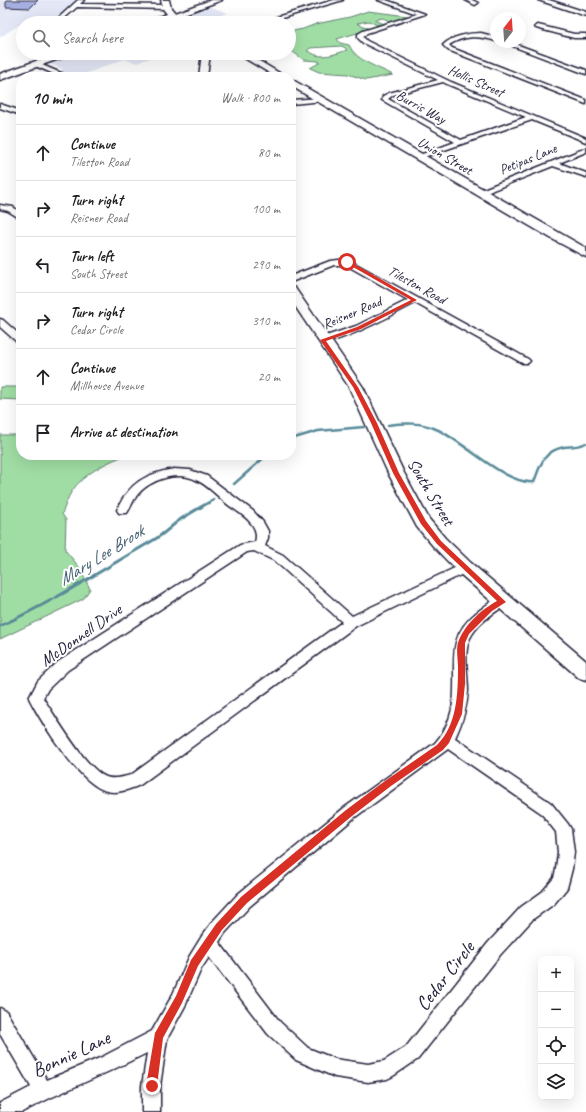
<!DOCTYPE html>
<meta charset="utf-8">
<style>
:root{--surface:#fff;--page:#f6f6f6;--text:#202124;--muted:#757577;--line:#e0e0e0}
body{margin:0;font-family:Caveat,sans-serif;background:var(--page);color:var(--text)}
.controls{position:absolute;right:12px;bottom:12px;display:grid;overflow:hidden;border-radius:8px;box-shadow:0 4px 16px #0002}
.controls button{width:36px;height:36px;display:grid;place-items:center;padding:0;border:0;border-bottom:1px solid var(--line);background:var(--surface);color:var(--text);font:20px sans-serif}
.compass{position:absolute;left:490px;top:12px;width:36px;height:36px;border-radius:50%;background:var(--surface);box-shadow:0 4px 16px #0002;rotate:17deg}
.stop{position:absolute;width:12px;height:12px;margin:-9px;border:3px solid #d93025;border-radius:50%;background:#fff}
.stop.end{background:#d93025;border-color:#fff;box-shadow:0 1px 4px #0008}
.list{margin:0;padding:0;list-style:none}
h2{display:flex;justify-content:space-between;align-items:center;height:52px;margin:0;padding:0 16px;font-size:17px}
h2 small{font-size:13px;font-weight:400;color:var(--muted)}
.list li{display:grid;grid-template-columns:26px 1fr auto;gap:12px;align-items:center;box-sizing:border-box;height:56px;padding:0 16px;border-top:1px solid var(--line)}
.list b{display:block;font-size:15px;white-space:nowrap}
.list p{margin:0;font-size:13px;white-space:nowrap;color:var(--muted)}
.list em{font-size:13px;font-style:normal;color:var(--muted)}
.icon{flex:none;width:22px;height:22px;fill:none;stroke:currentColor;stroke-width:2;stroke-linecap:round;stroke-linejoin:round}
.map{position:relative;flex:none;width:586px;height:1112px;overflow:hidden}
.search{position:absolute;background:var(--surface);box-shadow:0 4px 16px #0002;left:16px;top:16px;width:280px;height:44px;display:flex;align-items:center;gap:10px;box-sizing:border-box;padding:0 14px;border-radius:22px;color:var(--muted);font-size:15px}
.panel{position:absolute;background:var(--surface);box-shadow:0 4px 16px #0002;left:16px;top:72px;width:280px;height:388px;border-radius:16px}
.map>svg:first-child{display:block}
.built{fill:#e4e7f6}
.green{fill:#a0dda4;stroke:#618070;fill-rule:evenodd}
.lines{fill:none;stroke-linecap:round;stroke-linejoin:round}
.stream-far1{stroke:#598a99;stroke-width:2.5}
.stream{stroke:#598a99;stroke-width:3}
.building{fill:#a6b0e0;stroke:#22223b}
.street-casing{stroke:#22223b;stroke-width:3}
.secondary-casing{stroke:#22223b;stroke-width:3}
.primary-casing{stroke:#22223b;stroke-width:3}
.street{fill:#fff;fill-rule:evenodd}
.secondary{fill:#fff;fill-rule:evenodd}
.primary{fill:#fff;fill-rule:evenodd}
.route{fill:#d93025}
.labels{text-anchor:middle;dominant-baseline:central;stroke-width:4;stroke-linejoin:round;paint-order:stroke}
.far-street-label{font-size:14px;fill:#22223b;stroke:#fff}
.street-label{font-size:17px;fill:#22223b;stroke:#fff}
.water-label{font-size:18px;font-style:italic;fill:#425f72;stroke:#fff}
.near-street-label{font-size:20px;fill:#22223b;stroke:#fff}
</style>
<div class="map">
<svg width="586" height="1112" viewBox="0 0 586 1112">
<rect width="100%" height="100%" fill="#fff"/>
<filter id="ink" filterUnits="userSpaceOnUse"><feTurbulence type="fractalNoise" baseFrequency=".025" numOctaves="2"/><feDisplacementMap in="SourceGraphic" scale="8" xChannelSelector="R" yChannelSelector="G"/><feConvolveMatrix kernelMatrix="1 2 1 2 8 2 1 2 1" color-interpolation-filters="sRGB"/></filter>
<g filter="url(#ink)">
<g class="built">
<path d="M0,0H78L54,21L27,20L0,37Z"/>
<path d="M206,5L228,13L196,23L182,15Z"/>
<path d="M66,17L121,21L128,23H66L67,22L61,21Z"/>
<path d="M77,53H162L137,63L124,59L77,77L60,71L63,69L48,63Z"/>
</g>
<g class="green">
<path d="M368,11L407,16L391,22L383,18L374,20L383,24L377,25L369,21L357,23L370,29L337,39L340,43L349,45C356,61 378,67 393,75L366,80L348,74L319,72L310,68L319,63V61L304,60L289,49V29L293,31L303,29L316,24L350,17ZM341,46L344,47L347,50C339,53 325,58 316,55C313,54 311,52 307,51L310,48Z"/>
<path d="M0,387H21V400L0,399Z"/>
<path d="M0,435H21V455H126C107,462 83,474 72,491C67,498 65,507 62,514L66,520L65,550L80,568L90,589L83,599L0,639Z"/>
</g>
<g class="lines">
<g class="stream-far1">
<path d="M388,425C404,423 421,422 436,429C464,441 505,485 534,482C540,466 543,451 564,447C572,446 578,447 586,443"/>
<path d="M291,439L318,431L364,427"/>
<path d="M234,484L267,455"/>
</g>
<path class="stream" d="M0,626C53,602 102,570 152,541C163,535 171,526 181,519C192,512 203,506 213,500"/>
</g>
<path class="building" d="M6,0H38L30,8L6,7Z"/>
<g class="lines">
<defs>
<g id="street">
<path d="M78,0H84L80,4L166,5L169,7L166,9L77,7L59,23H53Z"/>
<path d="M334,0H343L265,23H256Z"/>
<path d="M378,0H386L425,14L367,33L363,37L367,41L451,82L586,138V142L532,120L421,158H417V156L455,142L382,100L383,96L389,93L438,80L363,43L358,38V34L363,31L417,14ZM443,82L447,84L526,117L461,140L388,99L393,95Z"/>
<path d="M465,0H472L478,3L475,5Z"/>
<path d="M538,25L574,34H586V38H574L536,28L535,27Z"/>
<path d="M481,33L496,37V41C479,36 465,35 449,45L452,48L586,100V104L448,50L443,45C452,36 469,33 481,33Z"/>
<path d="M502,42H510L586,70V74Z"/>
<path d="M35,62L68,76L69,77H61L33,65L32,64Z"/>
<path d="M322,98L325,100L324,101L291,104V100Z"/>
<path d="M0,104L21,111V115L0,108Z"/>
<path d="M586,148V152L559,163L586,173V177L553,166L483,194H477L476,192Z"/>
<path d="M0,205L13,207L21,213V219L8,211L0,209Z"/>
<path d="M347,259L528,359L530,361L528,363H522L415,303C398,312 336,346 320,342L318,340L320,338L356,326L408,300L346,265H334L291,282V276L330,261Z"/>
<path d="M0,319L3,320L21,336V344L18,343L0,327Z"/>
<path d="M174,469L190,470L207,476L253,511L263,522L268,531V538L265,546L283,555L352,616L461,565L465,563L469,565L471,568L469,571L356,626L140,785C130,789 118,794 107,791C81,786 41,722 29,698L38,681L58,662L240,545L255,542C261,523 238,513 226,503C216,495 207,484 194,479C176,471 150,480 138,494C133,500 131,507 127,513H119L117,510C129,483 145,474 174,469ZM254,551L275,561L342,622L131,775C123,777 114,780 106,777C86,769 56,717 43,698L48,689L68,670L247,552Z"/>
<path d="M502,597L506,599L508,602L506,605C493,613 477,624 470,638C463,654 468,674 468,691C467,708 462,723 455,738L551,803L568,824L571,829L574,852L572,869L567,888L554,904L533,919L500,955L418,1059L393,1076L387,1079L368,1082L335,1077L296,1060L268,1034L209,957L201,969L185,1006L167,1039L160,1086V1112H142V1086L147,1053L114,1069L50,1098L22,1112H0V1103L31,1087L0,1034V1008L6,1011L47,1080L102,1057L152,1031L173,994L189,957L202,936L213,921L238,894L344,808L435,743C448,728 454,710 454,689C455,658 448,636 476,613C484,607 492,600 502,597ZM448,749L541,813L556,832L558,852L556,869L554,878L542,892L521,907L488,943L406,1047L384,1061L368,1064L335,1059L308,1048L280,1022L219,942L225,933L250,906L354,818Z"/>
</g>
<g id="secondary">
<path d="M211,0H222L176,17H170L169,15Z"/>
<path d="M538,0H549L586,12V16Z"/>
<path d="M202,53H210L207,77H199Z"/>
<path d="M236,53H246L286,77H276Z"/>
<path d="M291,79L586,248V257L554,240L291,86Z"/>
<path d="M291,287L295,288L363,387L404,473L429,519L445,538L471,563L586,661V680L579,678L459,573L433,546L417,527L388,473L349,387L291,300Z"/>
</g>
<g id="primary">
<path d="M161,0H169L171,8L177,15L158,23H146L147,21L167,14L163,9Z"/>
<path d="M58,53H72L70,55L0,80V74Z"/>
</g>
</defs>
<use href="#street" class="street-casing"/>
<use href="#secondary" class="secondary-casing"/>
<use href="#primary" class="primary-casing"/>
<use href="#street" class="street"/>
<use href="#secondary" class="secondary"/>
<use href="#primary" class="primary"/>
</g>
</g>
<path class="route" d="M346,261H349L417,300L361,329L326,341L358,387L377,423L399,473L426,521L441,541L506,602L492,611L469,634L465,643V684L462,714L449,743L443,750L391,786L352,816L247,903L222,930L198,966L182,1003L163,1038L157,1086L155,1089L152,1091L148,1089L146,1086L155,1033L176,996L191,960L216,924L241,897L346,810L385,781L437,745C457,725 458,694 458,667C458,660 456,650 458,643C463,626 482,609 497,601L437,544L421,524L393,473L371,423L353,387L320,340L357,327L411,300L346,263Z"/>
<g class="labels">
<g class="far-street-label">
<text transform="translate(476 81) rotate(24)">Hollis Street</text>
<text transform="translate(421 107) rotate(29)">Burris Way</text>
<text transform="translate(445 156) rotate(30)">Union Street</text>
<text transform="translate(528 159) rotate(-22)">Petipas Lane</text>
<text transform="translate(417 285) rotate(29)">Tileston Road</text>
<text transform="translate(352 313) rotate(-23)">Reisner Road</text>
</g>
<g class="street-label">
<text transform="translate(431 492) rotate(59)">South Street</text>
<text transform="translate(81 635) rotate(-35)">McDonnell Drive</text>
</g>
<g class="water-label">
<text transform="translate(101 555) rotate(-32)">Mary Lee Brook</text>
</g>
<g class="near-street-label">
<text transform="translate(445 976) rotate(-52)">Cedar Circle</text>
<text transform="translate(71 1054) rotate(-25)">Bonnie Lane</text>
</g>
</g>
</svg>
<div class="controls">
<button>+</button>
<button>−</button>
<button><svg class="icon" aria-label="locate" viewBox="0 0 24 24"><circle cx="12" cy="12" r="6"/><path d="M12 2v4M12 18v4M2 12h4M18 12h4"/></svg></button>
<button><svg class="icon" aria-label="layers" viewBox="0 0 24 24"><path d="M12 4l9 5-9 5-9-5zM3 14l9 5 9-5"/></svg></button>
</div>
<svg class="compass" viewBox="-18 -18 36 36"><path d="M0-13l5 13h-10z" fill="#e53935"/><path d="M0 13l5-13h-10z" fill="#757577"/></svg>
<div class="stop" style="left:347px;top:262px"></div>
<div class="stop end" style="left:152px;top:1086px"></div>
<div class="search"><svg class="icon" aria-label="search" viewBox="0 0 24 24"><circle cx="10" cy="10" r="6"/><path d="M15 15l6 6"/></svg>Search here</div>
<section class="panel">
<h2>10 min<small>Walk · 800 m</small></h2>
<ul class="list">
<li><svg class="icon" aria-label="ahead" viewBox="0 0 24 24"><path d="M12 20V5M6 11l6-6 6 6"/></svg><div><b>Continue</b><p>Tileston Road</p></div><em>80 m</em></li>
<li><svg class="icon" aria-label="right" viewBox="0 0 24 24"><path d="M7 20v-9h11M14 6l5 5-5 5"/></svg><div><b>Turn right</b><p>Reisner Road</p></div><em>100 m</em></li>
<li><svg class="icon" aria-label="left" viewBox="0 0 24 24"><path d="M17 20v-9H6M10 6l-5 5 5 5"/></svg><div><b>Turn left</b><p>South Street</p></div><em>290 m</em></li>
<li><svg class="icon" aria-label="right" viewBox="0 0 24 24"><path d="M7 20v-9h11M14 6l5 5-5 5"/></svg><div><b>Turn right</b><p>Cedar Circle</p></div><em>310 m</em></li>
<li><svg class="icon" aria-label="ahead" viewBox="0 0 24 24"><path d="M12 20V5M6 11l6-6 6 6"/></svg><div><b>Continue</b><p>Millhouse Avenue</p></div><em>20 m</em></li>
<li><svg class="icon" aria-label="arrive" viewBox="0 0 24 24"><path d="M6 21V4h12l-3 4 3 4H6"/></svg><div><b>Arrive at destination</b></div></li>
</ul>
</section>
</div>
